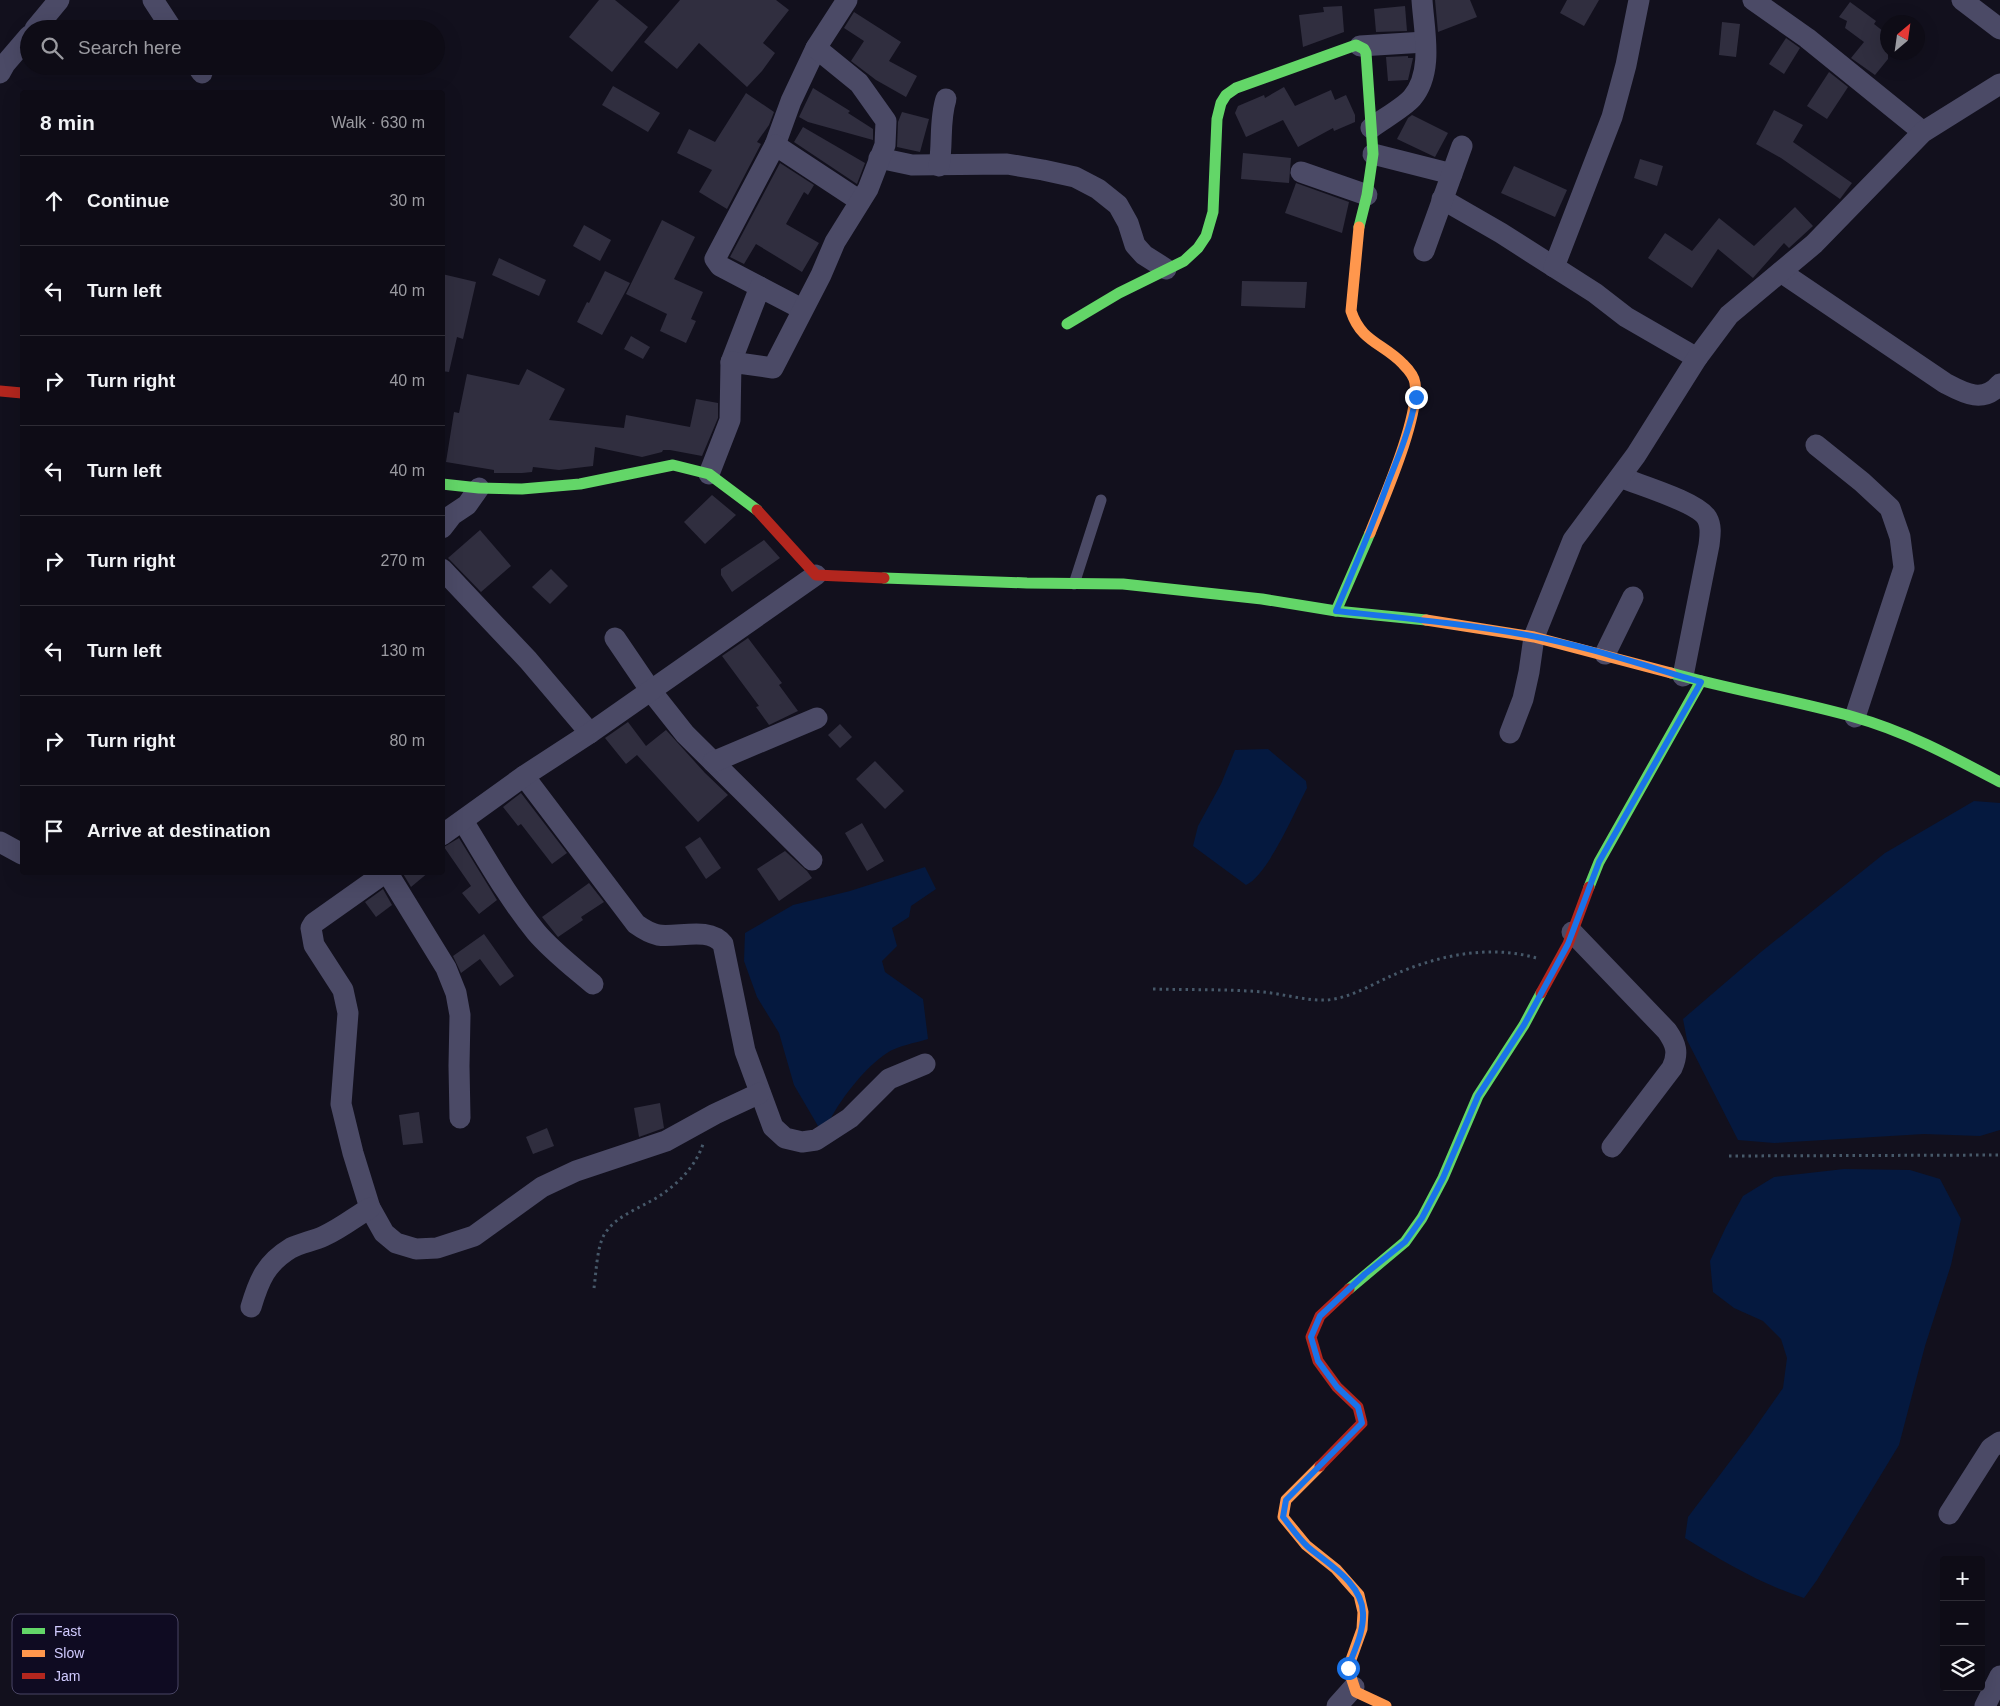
<!DOCTYPE html>
<meta charset="utf-8">
<style>
:root{--surface:#0e0c16;--page:#17151f;--text:#f1f3f6;--muted:#9b9ba1;--line:#2e2c35}
body{margin:0;font-family:Helvetica,sans-serif;background:var(--page);color:var(--text)}
.controls{position:absolute;right:15px;bottom:15px;display:grid;overflow:hidden;border-radius:5px;box-shadow:0 5px 20px #0002}
.controls button{width:45px;height:45px;display:grid;place-items:center;padding:0;border:0;border-bottom:1px solid var(--line);background:var(--surface);color:var(--text);font:25px sans-serif}
.compass{position:absolute;left:1880px;top:15px;width:45px;height:45px;border-radius:50%;background:var(--surface);box-shadow:0 5px 20px #0002;rotate:29deg}
.stop{position:absolute;width:15px;height:15px;margin:-11px;border:4px solid #1a73e8;border-radius:50%;background:#fff}
.stop.end{background:#1a73e8;border-color:#fff;box-shadow:0 1px 5px #0008}
.list{margin:0;padding:0;list-style:none}
h2{display:flex;justify-content:space-between;align-items:center;height:65px;margin:0;padding:0 20px;font-size:21px}
h2 small{font-size:16px;font-weight:400;color:var(--muted)}
.list li{display:grid;grid-template-columns:32px 1fr auto;gap:15px;align-items:center;box-sizing:border-box;height:90px;padding:0 20px;border-top:1px solid var(--line)}
.list b{display:block;font-size:19px;white-space:nowrap}
.list em{font-size:16px;font-style:normal;color:var(--muted)}
.icon{flex:none;width:28px;height:28px;fill:none;stroke:currentColor;stroke-width:2;stroke-linecap:round;stroke-linejoin:round}
.map{position:relative;flex:none;width:2000px;height:1706px;overflow:hidden}
.search{position:absolute;background:var(--surface);box-shadow:0 5px 20px #0002;left:20px;top:20px;width:425px;height:55px;display:flex;align-items:center;gap:12px;box-sizing:border-box;padding:0 18px;border-radius:28px;color:var(--muted);font-size:19px}
.panel{position:absolute;background:var(--surface);box-shadow:0 5px 20px #0002;left:20px;top:90px;width:425px;height:785px;border-radius:5px}
.map>svg:first-child{display:block}
.water{fill:#05193f}
.building{fill:#302e3f}
.lines{fill:none;stroke-linecap:round;stroke-linejoin:round}
.path{stroke:#465869;stroke-width:3;stroke-dasharray:2.5 4;stroke-linecap:butt}
.lane{stroke:#4b4a66;stroke-width:11}
.street{stroke:#4b4a66;stroke-width:21}
.fast{stroke:#63d668;stroke-width:11}
.slow{stroke:#ff974d;stroke-width:11}
.jam{stroke:#b3261e;stroke-width:11}
.route{stroke:#1a73e8;stroke-width:6}
.key{fill:#0f0b22;stroke:#494564;stroke-width:1}
.key-label{font-size:14px;fill:#d1cbff}
</style>
<div class="map">
<svg width="2000" height="1706" viewBox="0 0 2000 1706">
<rect width="100%" height="100%" fill="#12101d"/>
<g class="water">
<path d="M1268,749L1306,781L1307,788C1295,811 1268,875 1246,885L1193,846L1198,826L1221,784L1235,750Z"/>
<path d="M1974,801L2000,803V1130L1980,1136L1924,1134L1774,1143L1738,1140L1687,1040L1683,1019L1761,952L1885,853Z"/>
<path d="M925,867L936,889L911,906L909,917L892,928L897,946L882,961L885,972L923,999L928,1039C915,1043 897,1046 887,1053C864,1068 838,1102 827,1126H818L794,1085L779,1033L757,997L744,961L745,933L793,905L850,891Z"/>
<path d="M1844,1169L1910,1170L1940,1179L1961,1219L1951,1265L1925,1346L1899,1445L1817,1580L1804,1598C1761,1584 1724,1562 1685,1538L1688,1517L1750,1435L1783,1388L1787,1358L1781,1339L1763,1321L1734,1308L1713,1292L1710,1261L1726,1227L1743,1196L1774,1177Z"/>
</g>
<g class="building">
<path d="M599,0H615L648,27L612,72L569,37Z"/>
<path d="M680,0H776L789,10L763,43L775,53L762,71L747,87L699,43L677,69L644,42Z"/>
<path d="M1435,0H1470L1477,17L1438,32Z"/>
<path d="M1567,0H1599L1584,26L1560,13Z"/>
<path d="M1850,2L1876,21L1874,24L1888,35V59L1875,75L1851,58L1864,42L1845,28L1847,21L1839,17Z"/>
<path d="M1342,6L1344,32L1303,47L1299,15L1324,12L1323,7Z"/>
<path d="M1405,6L1407,31L1376,32L1374,9Z"/>
<path d="M854,12L901,42L889,61L917,76L906,97L876,80L851,61L864,41L844,28Z"/>
<path d="M1722,22L1740,24L1736,57L1719,55Z"/>
<path d="M1786,38L1800,48L1784,74L1769,64Z"/>
<path d="M1408,56V58H1413L1408,80L1388,81L1386,57Z"/>
<path d="M1829,72L1848,87L1827,119L1807,106Z"/>
<path d="M613,86L660,113L648,132L602,105Z"/>
<path d="M1284,87L1295,106L1331,90L1335,100L1346,95L1355,115V122L1334,131L1333,128L1298,147L1283,120L1246,137L1235,113L1238,106L1264,95L1265,98Z"/>
<path d="M813,88L850,111L848,113L873,129V140L808,122L799,117Z"/>
<path d="M746,93L774,112L769,125L757,142L761,144L727,209L699,192L712,170L677,153L689,129L715,142Z"/>
<path d="M1774,110L1803,125L1793,142L1852,183L1840,199L1781,158L1756,144Z"/>
<path d="M902,112L929,119L920,152L897,147L898,122Z"/>
<path d="M1412,115L1448,133L1435,157L1397,139L1408,118Z"/>
<path d="M803,127L865,163L857,184L794,142Z"/>
<path d="M1243,153L1291,158L1289,183L1241,179Z"/>
<path d="M1640,159L1663,166L1657,186L1634,178Z"/>
<path d="M780,163L814,185L808,195L804,192L786,224L819,243L802,272L756,244L744,264L730,257Z"/>
<path d="M1514,166L1567,190L1555,217L1501,193Z"/>
<path d="M1296,183L1349,202L1342,233L1285,213Z"/>
<path d="M1795,207L1813,226L1789,248L1784,243L1753,278L1718,249L1692,288L1648,258L1665,233L1692,251L1719,218L1754,246Z"/>
<path d="M662,220L695,237L674,279L703,292L691,319L696,321L686,343L660,331L667,314L626,294Z"/>
<path d="M584,225L611,240L600,261L573,246Z"/>
<path d="M499,258L546,280L539,296L492,275Z"/>
<path d="M605,271L630,283L602,335L577,322L587,302L589,303Z"/>
<path d="M442,274L476,282L463,339L457,337L449,372L442,371Z"/>
<path d="M1242,281L1307,282L1305,308L1241,306Z"/>
<path d="M631,336L650,347L643,359L624,349Z"/>
<path d="M527,369L565,389L549,420L624,428L626,415L690,427L696,399L718,403V418L702,456L670,450H663L662,452L642,457L595,447L593,466L559,470L533,467L532,472L522,473H494V470L446,462L454,412L459,413L467,374L519,385Z"/>
<path d="M712,495L736,515L705,544L684,522Z"/>
<path d="M480,530L511,566L481,592L448,558Z"/>
<path d="M764,540L780,558L732,592L721,575V569Z"/>
<path d="M551,569L568,586L550,604L532,587Z"/>
<path d="M748,638L782,683L779,685L798,711L769,725L756,707L759,706L722,656Z"/>
<path d="M628,722L646,746L666,730L705,773L728,795L698,822L637,755L626,764L605,738Z"/>
<path d="M840,724L852,737L840,748L828,735Z"/>
<path d="M875,761L904,791L885,809L856,779Z"/>
<path d="M521,793L567,853L552,864L521,824L518,826L503,807Z"/>
<path d="M862,823L884,861L867,871L845,833Z"/>
<path d="M700,837L721,868L706,879L685,847Z"/>
<path d="M459,838L497,900L479,914L462,893L471,886L444,847Z"/>
<path d="M785,851L807,871L812,878L779,901L757,869Z"/>
<path d="M402,872H429L411,887Z"/>
<path d="M589,883L604,902L581,917L583,920L558,937L542,917Z"/>
<path d="M383,889L392,905L376,917L365,902Z"/>
<path d="M484,934L514,976L500,986L480,959L461,973L453,956Z"/>
<path d="M660,1103L664,1128L639,1137L634,1108Z"/>
<path d="M419,1112L423,1143L403,1145L399,1115Z"/>
<path d="M547,1128L554,1146L533,1154L526,1137Z"/>
</g>
<g class="lines">
<g class="path">
<path d="M1153,989C1190,990 1227,989 1263,992C1284,994 1306,1001 1327,1000C1350,998 1371,985 1391,976C1435,956 1489,944 1536,958"/>
<path d="M1729,1156L2000,1155"/>
<path d="M594,1288C596,1274 597,1247 604,1235C614,1218 633,1211 649,1202C672,1190 695,1169 703,1144"/>
</g>
<path class="lane" d="M1074,584L1101,500"/>
<g class="street">
<path d="M153,0L172,29"/>
<path d="M1753,0L1807,38L1923,132"/>
<path d="M1962,0L2000,29"/>
<path d="M35,29L59,0"/>
<path d="M1360,46L1425,42"/>
<path d="M197,66L202,73"/>
<path d="M0,73L5,64L29,36"/>
<path d="M1371,128C1383,119 1403,108 1412,98C1434,72 1424,31 1422,0"/>
<path d="M775,145L791,101L816,48"/>
<path d="M1373,154L1452,174"/>
<path d="M879,158L912,165L1007,164L1043,170L1075,177L1098,189L1118,205L1128,223L1135,245L1144,255L1166,269"/>
<path d="M939,166C943,143 939,120 946,99"/>
<path d="M1301,172L1367,195"/>
<path d="M1442,199L1501,233L1595,293L1626,317L1697,358"/>
<path d="M1424,251L1462,146"/>
<path d="M1554,267L1612,117L1626,65L1639,0"/>
<path d="M1781,272L1945,383C1964,393 1983,404 2000,384"/>
<path d="M760,287L720,266L715,259L775,145L860,201"/>
<path d="M731,362L760,287L802,309"/>
<path d="M1816,445L1862,482L1890,508L1900,537L1904,568L1855,717"/>
<path d="M709,474L730,420L731,362L773,368L821,275L835,242L868,189L885,145L886,121L859,83L816,48L847,0"/>
<path d="M1620,477C1639,485 1698,502 1707,518C1712,527 1710,536 1709,545L1683,676"/>
<path d="M442,528L452,515L467,505L479,488"/>
<path d="M442,569L528,660L590,733"/>
<path d="M615,638L651,691L685,734L812,860"/>
<path d="M1605,654L1633,597"/>
<path d="M1510,733L1523,699L1529,672L1534,637L1573,540L1636,455L1697,358L1729,315L1814,244L1923,132L2000,84"/>
<path d="M713,762L817,718"/>
<path d="M524,776L636,924C643,929 649,933 658,935C678,938 709,926 723,944L745,1051L773,1127L785,1138L802,1142L816,1140L850,1118L889,1079L925,1064"/>
<path d="M463,821C486,858 508,898 536,932C552,951 573,967 593,984"/>
<path d="M442,835L524,776L590,733L816,575"/>
<path d="M0,842L22,854"/>
<path d="M386,872L314,923L311,928L314,945L343,990L348,1013L341,1104L353,1153L370,1208L384,1233L396,1243L416,1249L437,1248L474,1236L542,1187L576,1171L666,1141L715,1114L760,1093"/>
<path d="M387,872L446,968L456,993L460,1015L459,1066L460,1118"/>
<path d="M1572,932L1667,1031C1676,1044 1679,1053 1672,1068L1612,1147"/>
<path d="M251,1307C259,1280 266,1263 291,1248C301,1243 313,1241 324,1236C340,1229 355,1217 370,1208"/>
<path d="M1949,1514L1991,1448L2000,1442"/>
<path d="M1337,1706L1354,1687"/>
<path d="M1985,1706L2000,1676"/>
</g>
<g class="fast">
<path d="M1067,324L1119,293L1184,261L1198,248L1206,236L1213,212L1217,119L1221,103L1226,95L1236,88L1356,45L1364,49L1366,53L1373,154L1367,195L1359,227"/>
<path d="M442,484L479,488L522,489L580,484L673,465L709,474L757,510"/>
<path d="M884,578L1027,583L1123,584L1262,599L1336,611L1426,620"/>
<path d="M1336,611L1370,533"/>
<path d="M1671,673C1732,690 1793,700 1854,717C1905,731 1953,757 2000,782"/>
<path d="M1589,887L1599,862L1701,681"/>
<path d="M1349,1289L1405,1242L1422,1218L1443,1178L1478,1096L1524,1025L1541,993"/>
</g>
<g class="slow">
<path d="M1359,227L1351,311C1361,342 1383,343 1403,364C1408,369 1414,376 1415,383C1420,417 1383,500 1370,533"/>
<path d="M1426,620L1534,637L1671,673"/>
<path d="M1320,1466L1286,1500L1283,1517L1306,1545L1336,1569L1359,1595L1363,1612L1362,1629L1348,1668L1356,1692L1386,1706"/>
</g>
<g class="jam">
<path d="M0,391L22,393"/>
<path d="M757,510L816,575L884,578"/>
<path d="M1541,993L1568,944L1589,887"/>
<path d="M1320,1466L1362,1423L1358,1407L1337,1387L1318,1361L1311,1337L1320,1316L1349,1289"/>
</g>
</g>
<g class="lines">
<path class="route" d="M1348,1668C1354,1651 1364,1632 1363,1613C1362,1583 1328,1564 1308,1547C1298,1538 1291,1527 1283,1517L1286,1500L1362,1423L1358,1407L1337,1387L1318,1361L1311,1337L1320,1316L1365,1274L1405,1242L1422,1218L1443,1178L1478,1096L1524,1025L1568,944L1599,862L1701,682C1645,666 1590,647 1532,636C1468,624 1402,618 1336,611C1355,567 1373,524 1389,480C1400,453 1411,425 1416,397"/>
</g>
<rect x="12" y="1614" width="166" height="80" rx="8" class="key"/>
<rect x="22" y="1628" width="23" height="6" fill="#63d668"/>
<rect x="22" y="1650" width="23" height="7" fill="#ff974d"/>
<rect x="22" y="1673" width="23" height="6" fill="#b3261e"/>
<g class="key-label">
<text x="54" y="1636">Fast</text>
<text x="54" y="1658">Slow</text>
<text x="54" y="1681">Jam</text>
</g>
</svg>
<div class="controls">
<button>+</button>
<button>−</button>
<button><svg class="icon" aria-label="layers" viewBox="0 0 24 24"><path d="M12 4l9 5-9 5-9-5zM3 14l9 5 9-5"/></svg></button>
</div>
<svg class="compass" viewBox="-18 -18 36 36"><path d="M0-13l5 13h-10z" fill="#e53935"/><path d="M0 13l5-13h-10z" fill="#9b9ba1"/></svg>
<div class="stop" style="left:1348px;top:1668px"></div>
<div class="stop end" style="left:1416px;top:397px"></div>
<div class="search"><svg class="icon" aria-label="search" viewBox="0 0 24 24"><circle cx="10" cy="10" r="6"/><path d="M15 15l6 6"/></svg>Search here</div>
<section class="panel">
<h2>8 min<small>Walk · 630 m</small></h2>
<ul class="list">
<li><svg class="icon" aria-label="ahead" viewBox="0 0 24 24"><path d="M12 20V5M6 11l6-6 6 6"/></svg><div><b>Continue</b></div><em>30 m</em></li>
<li><svg class="icon" aria-label="left" viewBox="0 0 24 24"><path d="M17 20v-9H6M10 6l-5 5 5 5"/></svg><div><b>Turn left</b></div><em>40 m</em></li>
<li><svg class="icon" aria-label="right" viewBox="0 0 24 24"><path d="M7 20v-9h11M14 6l5 5-5 5"/></svg><div><b>Turn right</b></div><em>40 m</em></li>
<li><svg class="icon" aria-label="left" viewBox="0 0 24 24"><path d="M17 20v-9H6M10 6l-5 5 5 5"/></svg><div><b>Turn left</b></div><em>40 m</em></li>
<li><svg class="icon" aria-label="right" viewBox="0 0 24 24"><path d="M7 20v-9h11M14 6l5 5-5 5"/></svg><div><b>Turn right</b></div><em>270 m</em></li>
<li><svg class="icon" aria-label="left" viewBox="0 0 24 24"><path d="M17 20v-9H6M10 6l-5 5 5 5"/></svg><div><b>Turn left</b></div><em>130 m</em></li>
<li><svg class="icon" aria-label="right" viewBox="0 0 24 24"><path d="M7 20v-9h11M14 6l5 5-5 5"/></svg><div><b>Turn right</b></div><em>80 m</em></li>
<li><svg class="icon" aria-label="arrive" viewBox="0 0 24 24"><path d="M6 21V4h12l-3 4 3 4H6"/></svg><div><b>Arrive at destination</b></div></li>
</ul>
</section>
</div>
